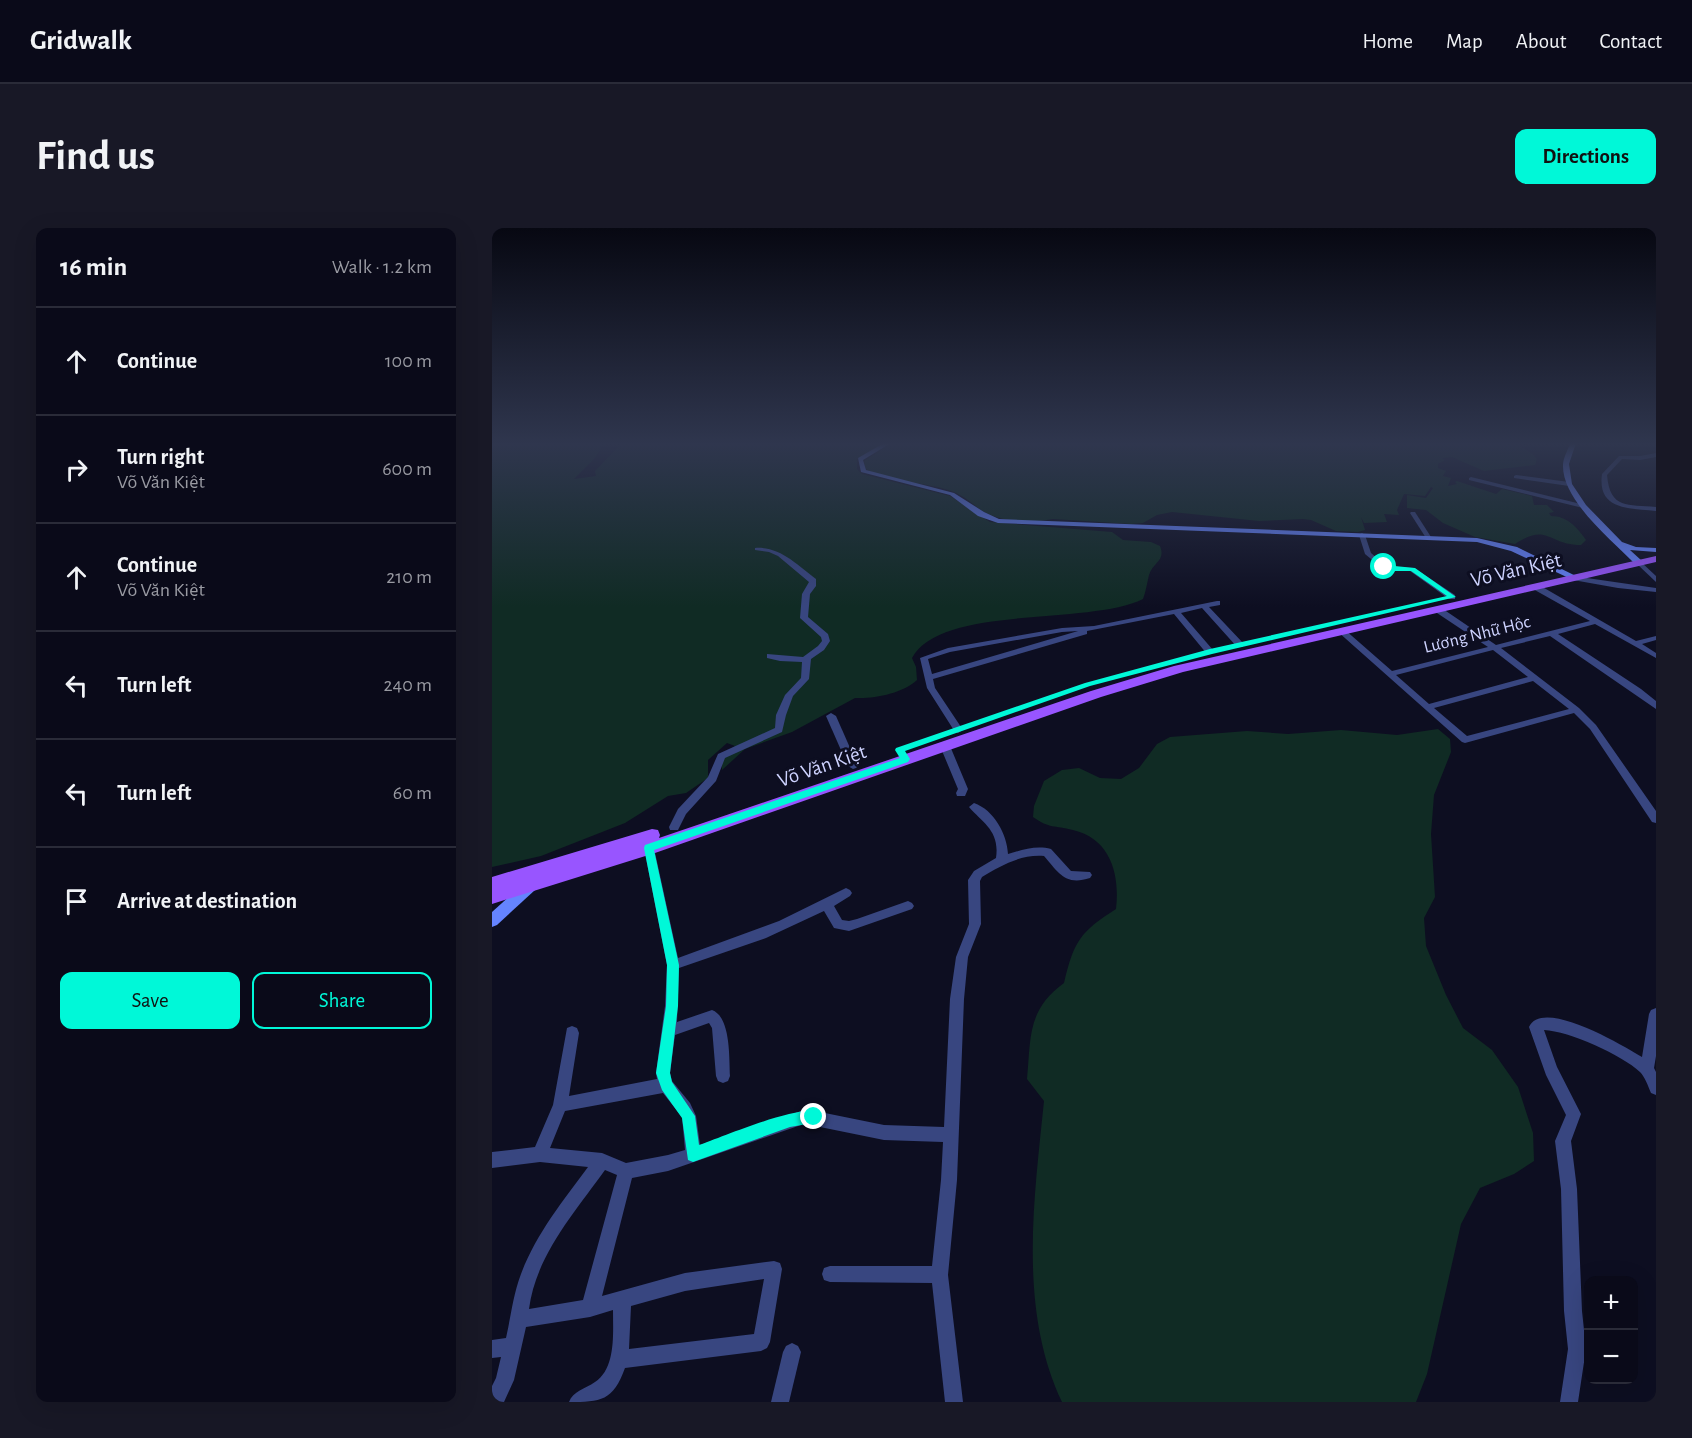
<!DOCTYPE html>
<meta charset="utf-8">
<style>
:root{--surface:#0a0a19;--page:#181826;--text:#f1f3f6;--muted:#999aa2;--line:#2a2b38;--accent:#00f8d8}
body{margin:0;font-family:"Alegreya Sans",sans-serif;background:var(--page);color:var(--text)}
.controls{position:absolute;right:18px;bottom:18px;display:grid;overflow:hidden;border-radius:12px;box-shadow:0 6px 24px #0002}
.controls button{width:54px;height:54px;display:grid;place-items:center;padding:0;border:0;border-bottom:2px solid var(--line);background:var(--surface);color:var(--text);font:30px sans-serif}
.stop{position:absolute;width:18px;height:18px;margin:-14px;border:4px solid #00f8d8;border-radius:50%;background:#fff}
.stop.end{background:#00f8d8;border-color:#fff;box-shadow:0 2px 6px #0008}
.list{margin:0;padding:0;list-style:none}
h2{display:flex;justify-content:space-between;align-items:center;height:78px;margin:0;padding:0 24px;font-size:26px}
h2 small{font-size:20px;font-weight:400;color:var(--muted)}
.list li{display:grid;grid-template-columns:39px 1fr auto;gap:18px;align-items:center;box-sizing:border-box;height:108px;padding:0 24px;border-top:2px solid var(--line)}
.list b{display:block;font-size:22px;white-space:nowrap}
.list p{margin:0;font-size:20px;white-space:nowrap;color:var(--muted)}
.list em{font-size:20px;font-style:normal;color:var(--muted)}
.actions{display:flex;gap:12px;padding:18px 24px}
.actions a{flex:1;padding:14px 0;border:2px solid var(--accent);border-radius:12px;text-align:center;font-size:21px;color:var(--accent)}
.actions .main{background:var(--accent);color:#111}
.icon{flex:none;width:33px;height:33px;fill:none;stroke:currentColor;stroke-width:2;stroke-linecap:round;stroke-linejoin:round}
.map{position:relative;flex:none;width:1164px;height:1174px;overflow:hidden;border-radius:12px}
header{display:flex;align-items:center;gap:36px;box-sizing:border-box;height:84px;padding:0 30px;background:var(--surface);border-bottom:2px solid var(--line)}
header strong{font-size:28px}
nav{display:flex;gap:33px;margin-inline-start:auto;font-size:21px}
.intro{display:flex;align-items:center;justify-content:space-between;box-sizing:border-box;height:144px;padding:0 36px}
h1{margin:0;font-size:42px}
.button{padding:15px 27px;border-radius:12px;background:var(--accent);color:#111;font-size:21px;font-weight:700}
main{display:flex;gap:36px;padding:0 36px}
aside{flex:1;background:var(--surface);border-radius:12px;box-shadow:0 6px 24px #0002}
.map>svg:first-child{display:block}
.green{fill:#102b24}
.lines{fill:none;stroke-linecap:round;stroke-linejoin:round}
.street{fill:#384680;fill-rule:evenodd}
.secondary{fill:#6584ff;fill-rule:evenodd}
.primary{fill:#9855ff;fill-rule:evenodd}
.route{fill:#00f8d8}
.labels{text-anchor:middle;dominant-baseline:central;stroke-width:6;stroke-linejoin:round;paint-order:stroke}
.far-street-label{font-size:18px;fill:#ced3ff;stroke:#0d0e21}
.street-label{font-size:21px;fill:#ced3ff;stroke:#0d0e21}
</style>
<header>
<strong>Gridwalk</strong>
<nav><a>Home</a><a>Map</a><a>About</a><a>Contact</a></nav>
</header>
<div class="intro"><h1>Find us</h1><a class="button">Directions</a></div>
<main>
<aside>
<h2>16 min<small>Walk · 1.2 km</small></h2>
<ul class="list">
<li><svg class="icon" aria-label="ahead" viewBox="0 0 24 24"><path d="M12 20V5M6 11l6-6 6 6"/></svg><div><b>Continue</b></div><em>100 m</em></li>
<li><svg class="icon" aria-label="right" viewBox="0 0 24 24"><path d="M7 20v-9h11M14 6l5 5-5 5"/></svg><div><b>Turn right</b><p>Võ Văn Kiệt</p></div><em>600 m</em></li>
<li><svg class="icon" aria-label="ahead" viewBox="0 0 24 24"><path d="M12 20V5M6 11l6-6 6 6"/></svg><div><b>Continue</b><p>Võ Văn Kiệt</p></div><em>210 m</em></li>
<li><svg class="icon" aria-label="left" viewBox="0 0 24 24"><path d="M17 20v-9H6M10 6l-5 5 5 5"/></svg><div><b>Turn left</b></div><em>240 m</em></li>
<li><svg class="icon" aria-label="left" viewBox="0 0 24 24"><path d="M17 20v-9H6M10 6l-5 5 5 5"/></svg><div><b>Turn left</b></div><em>60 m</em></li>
<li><svg class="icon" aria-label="arrive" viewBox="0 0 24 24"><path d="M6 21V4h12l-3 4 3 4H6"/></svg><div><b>Arrive at destination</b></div></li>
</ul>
<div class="actions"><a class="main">Save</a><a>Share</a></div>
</aside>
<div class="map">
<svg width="1164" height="1174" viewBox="0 0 1164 1174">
<rect width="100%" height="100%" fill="#0d0e21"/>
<g class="green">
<path d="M0,215H113L102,231L82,251L104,248L103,243L130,215H392L365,231V241L370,246L458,268L498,294L620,304L631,312L659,314L668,318C674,333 661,334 657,347C655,355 654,363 651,371C597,398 449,376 420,430L424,439L425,452C411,465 383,471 363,470L300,504L253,521L230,542C229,530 233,524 243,518L235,515L216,532V550L194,565L176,568L133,595L49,628L0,639Z"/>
<path d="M400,215H1023L1041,226L1045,231L1043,237L992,243L960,229L950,230L953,232L946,236V240L954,243L951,248L959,250L956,258L965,256L963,254L965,253L1004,266L1010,261L1040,268L1042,277H1055L1062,284L1057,285L1059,288C1075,288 1085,299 1094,312L1089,317C1056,317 1056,294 1023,316L983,309L951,295L934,282L915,280V267L934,270L941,260L939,259L933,268L912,266L905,282L907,287L892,286L895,294L872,295L869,289L873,302L866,304L844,303L819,292L811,291L767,293L680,284L665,287L651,295L639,296L561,291C537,295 510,295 489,282C481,276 472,268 462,264C434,253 400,256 374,241L372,233Z"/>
<path d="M946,501L958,511L959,524L942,567L939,606L943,669L932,690L934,718L954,767L971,800L1000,822L1026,859L1041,905L1042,933L1022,946L988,960L969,996L935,1146L924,1174H570C526,1081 542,972 552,873L535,851C539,809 535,782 572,755C582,713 588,704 624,681C628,647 619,611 581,602C562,597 558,601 541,589L542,578L552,553L570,542L587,540L608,550L629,551L647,540L665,516L678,509L755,503L796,506L849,502L905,507Z"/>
</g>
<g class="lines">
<g class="street">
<path d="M1164,225V229L1148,232L1130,231L1115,247C1118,282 1136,276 1164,279V283C1138,280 1105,283 1110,246L1127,228H1148Z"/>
<path d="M1024,247L1077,254L1080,256L1077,258L1022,250V248Z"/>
<path d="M979,249L1093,277L1094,278L1091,280L977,252V250Z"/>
<path d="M919,284H923L939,309L938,310H934L918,285Z"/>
<path d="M870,305L873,307L879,325L894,338L922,340L963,367V371H957L918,343H896L890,340L873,326L867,307Z"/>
<path d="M263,320C288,318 305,337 324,351V358L318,366L316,389L336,406L338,413L332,422L319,431L317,451L301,468L294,487L290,504L233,530L224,553L194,586L186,602H178L177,599L186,581L216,549L226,526L283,500L284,487L293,467L309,450L310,434L288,433L275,430V426L311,429L326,418L330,413L329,409L308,390L310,366L317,354L286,328L277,324L263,322Z"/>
<path d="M1145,334H1149L1164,348V354L1145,336Z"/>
<path d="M1081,348L1164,360V364L1126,360L1081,352Z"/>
<path d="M1041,357H1047L1144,413L1164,408V412L1150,416L1164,425V430L1103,396L1066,406L1149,461L1164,473V481L1058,408L1009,420L1087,480L1104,497L1164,583V595L1160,594L1098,501L1082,485L973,515L970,514L845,403L849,401H852L900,443L996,419L942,383V379H948L1004,417L1098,393L1041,361ZM1001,422L1036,449L937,476L904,447ZM1041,453L1077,481L975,508L942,480Z"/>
<path d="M725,373H728V377L717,379L751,415V419H745L710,380L689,385L721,422L722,424L718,426H715L682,386L595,403V406L441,451L443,460L471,502L466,505L463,504L435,460L428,430L456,420L570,400L602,398ZM586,403L440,446L436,431L458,424L570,404Z"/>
<path d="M339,485L344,488L366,538L364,540L361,541L356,538L334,488Z"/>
<path d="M453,515L458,518L476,561L473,568H465L464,565L466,561L448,518Z"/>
<path d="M482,575C502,582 515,606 516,626C530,622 544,617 559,621L579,643L598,644L600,647L598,650C573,658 567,645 552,628C529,626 508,638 490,649L488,653L489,696L476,729L472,771L465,952L456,1047L471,1174H453L440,1055L338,1054L332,1052L330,1046L332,1040L338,1038H440L449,952L451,914L392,912L328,899L309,897L176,943L140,950L110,1068L193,1045L282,1033L288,1035L290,1041L278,1114L275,1120L269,1123L133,1140C121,1173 109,1174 77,1174C81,1163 93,1161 103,1154C124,1140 121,1106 121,1082L98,1089L34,1099L22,1152L12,1174H0V1158L4,1150L9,1129L0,1130V1112L14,1110C19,1088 21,1067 29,1046C44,1006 71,973 96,939L48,934L0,940V924L43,919L61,877L75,800L80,798L85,800L87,805L77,868L165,851L164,845L173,778L175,737L152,620L153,617H161L162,620L186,730L287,693L354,660L358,662L360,665L358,668L342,678L350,692L357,693L365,691L416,673L420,675L422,678L420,681L357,703L342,700L332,683L274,710L187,740L185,794L220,782C239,789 237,830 238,848L236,853L231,855L226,853L224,848L220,800L217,795L183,807L178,845L180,853L198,875L204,888L208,917L309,883L328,884L392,897L452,899L458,771L464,729L477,696L476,652L482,643L504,630C508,603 491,595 477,579ZM171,865L190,889L193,922L176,927L134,935L110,925L58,920L73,883ZM113,942L125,947L91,1072L37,1081C44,1027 83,984 113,942ZM272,1051L262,1106L137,1121L139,1078L193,1063Z"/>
<path d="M1164,780V828L1162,840L1164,844V867L1159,865C1156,858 1153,849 1148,844C1130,827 1077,803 1052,802L1065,839L1089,886L1079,913L1085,961L1090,1083L1094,1121L1086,1174H1068L1076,1121L1072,1083L1069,961L1063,913L1074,887L1054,847L1037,799C1050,769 1132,818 1150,829L1157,786L1159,782Z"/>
<path d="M300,1115L306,1118L309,1124L297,1174H279L291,1124L294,1118Z"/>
</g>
<g class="secondary">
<path d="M392,215H399L371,232L374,242L462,265L492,284L507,291L985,310L1025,319L1088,350L1081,352L1019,323L985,314L506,295L486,288L458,267L369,244L366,230Z"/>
<path d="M1078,215H1084L1077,236L1080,256L1094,277L1130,314L1144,319L1164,320V324L1138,322L1150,333V337H1144C1121,313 1070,273 1071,237C1071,230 1076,222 1078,215Z"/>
<path d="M38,653L43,654L45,658L43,662L5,697L0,699V684L33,654Z"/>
</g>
<path class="primary" d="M1164,328V334L691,444L609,469L163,625L0,676V649L160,601L166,602L168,607L167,610L599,463L682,438Z"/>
</g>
<linearGradient id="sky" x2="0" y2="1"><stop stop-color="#070812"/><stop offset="0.57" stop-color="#2f364e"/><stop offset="1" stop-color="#2f364e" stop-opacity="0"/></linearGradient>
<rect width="1164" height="379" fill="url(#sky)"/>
<path class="route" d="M892,337L923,340L964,369L720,426L598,458L413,523L418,531L416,534L162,622L187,737L186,778L178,845L180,854L203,888L207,917C230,909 307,876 327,884L329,889L327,894L298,899L201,934L196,932L190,890L170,862L164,845L174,778L175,737L152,620L153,617L408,530L403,522L404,520L593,455L718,421L955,368L919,343H896L890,341Z"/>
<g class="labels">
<g class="far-street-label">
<text transform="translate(985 407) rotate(-14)">Lương Nhữ Hộc</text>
</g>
<g class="street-label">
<text transform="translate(1024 342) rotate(-13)">Võ Văn Kiệt</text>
<text transform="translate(330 538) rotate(-19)">Võ Văn Kiệt</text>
</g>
</g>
</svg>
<div class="controls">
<button>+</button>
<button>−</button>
</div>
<div class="stop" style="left:892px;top:339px"></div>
<div class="stop end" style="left:322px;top:889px"></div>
</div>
</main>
